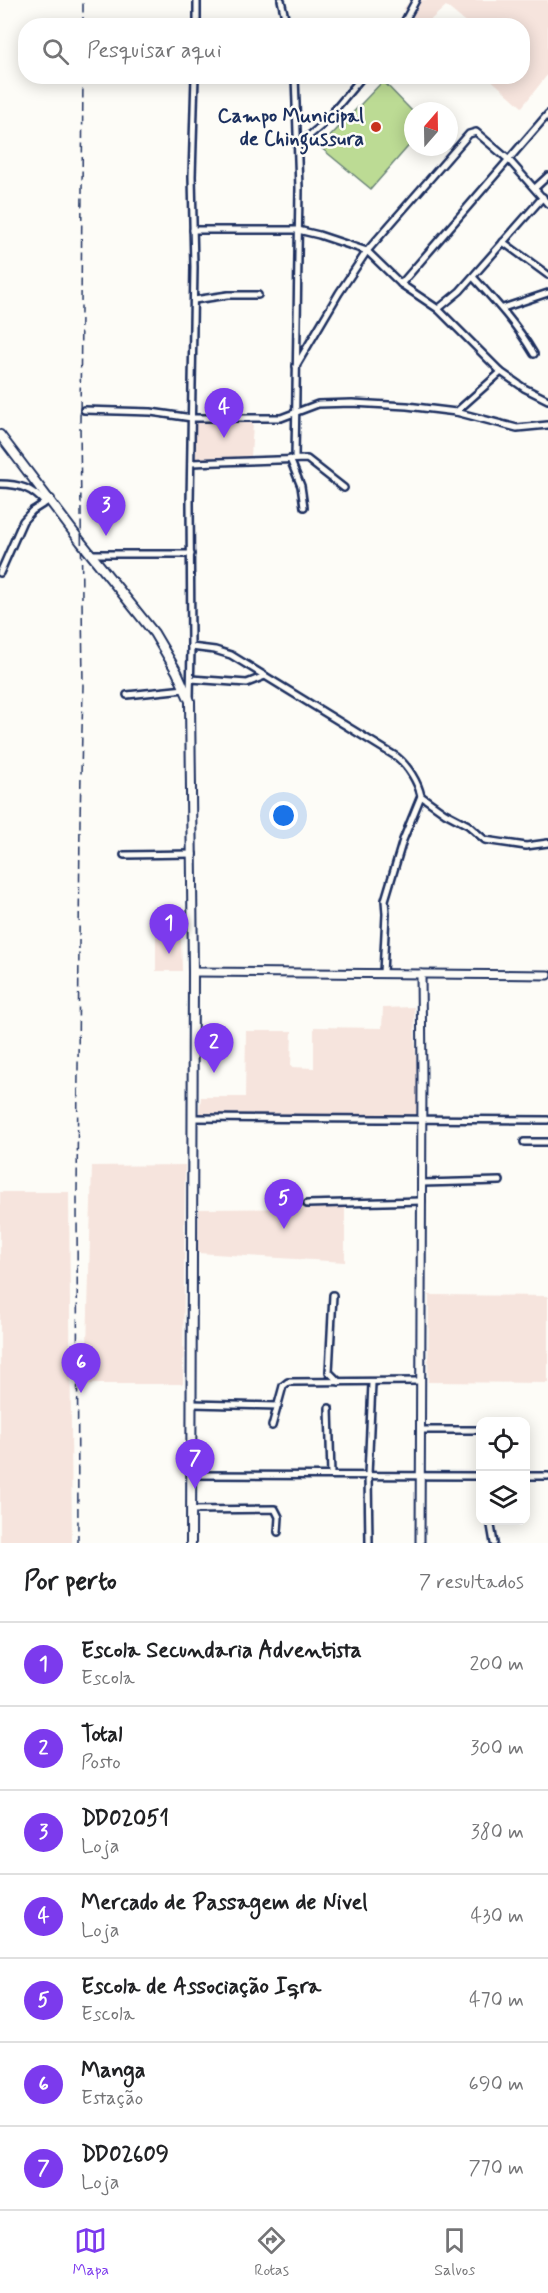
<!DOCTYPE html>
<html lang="pt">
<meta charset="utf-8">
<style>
:root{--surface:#fff;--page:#f6f6f6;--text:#202124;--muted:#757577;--line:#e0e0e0;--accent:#7c3aed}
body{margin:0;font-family:Mynerve,sans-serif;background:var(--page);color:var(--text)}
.controls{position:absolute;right:18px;bottom:18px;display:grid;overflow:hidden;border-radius:12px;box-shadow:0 3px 15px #0003}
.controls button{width:54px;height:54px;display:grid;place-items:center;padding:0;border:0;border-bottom:2px solid var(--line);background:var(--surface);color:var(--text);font:30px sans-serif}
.compass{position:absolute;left:404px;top:102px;width:54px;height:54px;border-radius:50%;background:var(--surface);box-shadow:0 3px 15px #0003;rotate:20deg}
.you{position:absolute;left:284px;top:816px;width:21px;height:21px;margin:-15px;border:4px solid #fff;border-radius:50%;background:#1a73e8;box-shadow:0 0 0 9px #1a73e833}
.badge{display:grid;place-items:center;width:39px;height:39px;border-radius:50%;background:var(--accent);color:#fff;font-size:20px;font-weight:700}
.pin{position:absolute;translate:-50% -50px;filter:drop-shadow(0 2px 3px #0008)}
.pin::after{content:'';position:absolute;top:32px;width:21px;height:18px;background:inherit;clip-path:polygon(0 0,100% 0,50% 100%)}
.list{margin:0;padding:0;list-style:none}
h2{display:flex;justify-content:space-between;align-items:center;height:78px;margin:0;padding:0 24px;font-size:26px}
h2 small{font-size:20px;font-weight:400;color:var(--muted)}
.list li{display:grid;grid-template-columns:39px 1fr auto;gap:18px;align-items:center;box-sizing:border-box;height:84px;padding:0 24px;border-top:2px solid var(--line)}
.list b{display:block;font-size:22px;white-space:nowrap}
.list p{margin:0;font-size:20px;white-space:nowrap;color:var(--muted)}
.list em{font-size:20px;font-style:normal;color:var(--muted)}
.icon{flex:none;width:33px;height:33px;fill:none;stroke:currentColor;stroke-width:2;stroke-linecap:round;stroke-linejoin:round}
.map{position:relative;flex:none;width:548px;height:1543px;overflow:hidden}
.search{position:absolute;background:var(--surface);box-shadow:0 3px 15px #0003;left:18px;right:18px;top:18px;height:66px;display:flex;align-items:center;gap:15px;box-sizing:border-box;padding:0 21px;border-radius:24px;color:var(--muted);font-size:22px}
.sheet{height:666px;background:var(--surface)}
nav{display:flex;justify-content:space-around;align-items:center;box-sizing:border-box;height:84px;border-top:2px solid var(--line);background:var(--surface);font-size:16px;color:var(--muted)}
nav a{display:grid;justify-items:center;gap:3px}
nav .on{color:var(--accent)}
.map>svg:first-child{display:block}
.built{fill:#f6e4dd}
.green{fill:#bcdb94;stroke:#6c8579;stroke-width:1.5}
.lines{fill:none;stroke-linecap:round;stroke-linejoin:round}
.minor-casing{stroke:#1b2f5e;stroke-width:10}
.tertiary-casing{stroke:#1b2f5e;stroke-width:11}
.secondary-casing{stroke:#1b2f5e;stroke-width:12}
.minor{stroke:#fdfcf7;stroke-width:5}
.tertiary{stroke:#fdfcf7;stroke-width:7}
.secondary{stroke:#fdfcf7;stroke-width:8}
.rail{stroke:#1b2f5e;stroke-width:1.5;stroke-dasharray:9 4.5;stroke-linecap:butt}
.poi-dot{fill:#c8321e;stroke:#fdfcf7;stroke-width:2}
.labels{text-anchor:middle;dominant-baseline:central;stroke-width:5;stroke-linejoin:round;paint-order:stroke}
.poi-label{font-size:20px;font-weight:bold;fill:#1b2f5e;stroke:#fdfcf7;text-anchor:end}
</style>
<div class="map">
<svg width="548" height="1543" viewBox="0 0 548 1543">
<rect width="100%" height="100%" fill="#fdfcf7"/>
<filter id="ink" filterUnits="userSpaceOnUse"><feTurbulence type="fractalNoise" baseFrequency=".0167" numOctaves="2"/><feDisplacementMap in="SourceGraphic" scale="12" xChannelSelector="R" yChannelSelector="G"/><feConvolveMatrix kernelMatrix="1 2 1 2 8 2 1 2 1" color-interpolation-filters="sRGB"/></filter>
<g filter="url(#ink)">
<g class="built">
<path d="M411,0H548V74L522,107L488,77L522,76V26L469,25L446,6L425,25H422L403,9Z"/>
<path d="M195,421L253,423L251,457L196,460Z"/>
<path d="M156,936H181L182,971H156Z"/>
<path d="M414,1007L418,1115L199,1114L201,1097H245L246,1031H292L291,1067L314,1068V1027L382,1028L383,1008Z"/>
<path d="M185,1165L183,1384H86L92,1166Z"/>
<path d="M0,1192H69L72,1543H0Z"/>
<path d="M345,1208V1262L198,1253L199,1209Z"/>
<path d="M429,1295L548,1296V1383L428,1382Z"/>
</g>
<path class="green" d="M383,81L413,112V141L371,189L320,147Z"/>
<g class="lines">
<defs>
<g id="minor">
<path d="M281,0L287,26"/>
<path d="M197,26V0"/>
<path d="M402,26L416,0"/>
<path d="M298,145L322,125L363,76"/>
<path d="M535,188L548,176"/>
<path d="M193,230H298L319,235L367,251L401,284L548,114"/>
<path d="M503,242L548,275"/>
<path d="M473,277C496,302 517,325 534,354"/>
<path d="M401,284L438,309L460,291L543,197"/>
<path d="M194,300L228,295H258"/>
<path d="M503,308L548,293"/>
<path d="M438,309L501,372L524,388L548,400"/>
<path d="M296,366L339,293L367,251L469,134L476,132L509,160L548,204"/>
<path d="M84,410L151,412L192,418H281L318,404L352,403L407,406L456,412L517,428L548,425"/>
<path d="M456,412L501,372"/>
<path d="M290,459L301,486L304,507"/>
<path d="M295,459L299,188L295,76"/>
<path d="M191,463L307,459L344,488"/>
<path d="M0,484C19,484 32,488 45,503"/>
<path d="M92,554H191"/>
<path d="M0,573L23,521L32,511L51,499"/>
<path d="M191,647L215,650L231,655L397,757C408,766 418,782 421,796L403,840L385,900L386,914L383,973"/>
<path d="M191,679L247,683L265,676"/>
<path d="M127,695L185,689"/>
<path d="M190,699L191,647L190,502L194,267L192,176L195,76"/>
<path d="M421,796L445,813L468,825L485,840L526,846L548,843"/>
<path d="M124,855L193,854"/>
<path d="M192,1118L548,1120"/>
<path d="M524,1142H548"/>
<path d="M422,1183L500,1181"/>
<path d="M307,1204L422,1201"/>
<path d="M333,1295L329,1372L339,1382"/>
<path d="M192,1404L278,1406"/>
<path d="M329,1408L331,1475"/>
<path d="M272,1426L283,1386L288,1382L421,1381"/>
<path d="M421,1430H480"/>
<path d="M191,1475L480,1476"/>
<path d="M526,1476H548"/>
<path d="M191,1510L275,1509L279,1517L278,1532"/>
<path d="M490,1520L494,1543"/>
<path d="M369,1543L368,1475L372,1383"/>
</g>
<g id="tertiary">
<path d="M193,972L548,975"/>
<path d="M420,1543L422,1076L421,974"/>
</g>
<path id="secondary" d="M0,435L81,542L154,633L177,672L190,701L193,972L191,1543"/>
</defs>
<use href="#minor" class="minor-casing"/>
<use href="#tertiary" class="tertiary-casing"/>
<use href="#secondary" class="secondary-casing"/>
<use href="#minor" class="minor"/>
<use href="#tertiary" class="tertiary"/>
<use href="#secondary" class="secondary"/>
<g class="rail">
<path d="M83,26V0"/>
<path d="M78,1543L77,1195L80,820L83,686L80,423L83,76"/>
</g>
</g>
</g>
<circle class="poi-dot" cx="376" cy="127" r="6"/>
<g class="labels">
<g class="poi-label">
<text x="364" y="116">Campo Municipal<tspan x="364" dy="23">de Chingussura</tspan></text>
</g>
</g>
</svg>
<div class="controls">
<button><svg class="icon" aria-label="locate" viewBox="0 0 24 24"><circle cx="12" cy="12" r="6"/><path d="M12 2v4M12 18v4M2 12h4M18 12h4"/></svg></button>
<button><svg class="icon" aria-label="layers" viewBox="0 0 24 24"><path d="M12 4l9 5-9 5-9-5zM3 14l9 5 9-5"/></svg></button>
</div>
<svg class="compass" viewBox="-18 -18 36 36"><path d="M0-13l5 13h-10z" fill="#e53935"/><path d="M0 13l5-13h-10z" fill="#757577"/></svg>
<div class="you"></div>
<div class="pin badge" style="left:169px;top:954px">1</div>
<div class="pin badge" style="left:214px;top:1073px">2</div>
<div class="pin badge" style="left:106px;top:536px">3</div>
<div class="pin badge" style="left:224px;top:438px">4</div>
<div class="pin badge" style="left:284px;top:1229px">5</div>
<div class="pin badge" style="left:81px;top:1393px">6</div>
<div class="pin badge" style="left:195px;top:1489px">7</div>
<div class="search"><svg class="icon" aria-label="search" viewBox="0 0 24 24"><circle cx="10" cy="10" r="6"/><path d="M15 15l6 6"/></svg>Pesquisar aqui</div>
</div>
<section class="sheet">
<h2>Por perto<small>7 resultados</small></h2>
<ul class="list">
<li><span class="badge">1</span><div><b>Escola Secundaria Adventista</b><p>Escola</p></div><em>200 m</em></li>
<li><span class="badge">2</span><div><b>Total</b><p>Posto</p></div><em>300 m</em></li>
<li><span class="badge">3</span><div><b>DD02051</b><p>Loja</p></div><em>380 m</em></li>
<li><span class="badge">4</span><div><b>Mercado de Passagem de Nivel</b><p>Loja</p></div><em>430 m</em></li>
<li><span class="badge">5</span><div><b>Escola de Associação Iqra</b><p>Escola</p></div><em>470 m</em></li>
<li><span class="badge">6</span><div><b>Manga</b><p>Estação</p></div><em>690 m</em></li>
<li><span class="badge">7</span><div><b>DD02609</b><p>Loja</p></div><em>770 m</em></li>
</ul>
</section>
<nav>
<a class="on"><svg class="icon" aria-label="map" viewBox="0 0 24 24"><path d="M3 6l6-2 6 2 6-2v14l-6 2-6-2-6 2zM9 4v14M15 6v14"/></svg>Mapa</a>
<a><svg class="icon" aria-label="directions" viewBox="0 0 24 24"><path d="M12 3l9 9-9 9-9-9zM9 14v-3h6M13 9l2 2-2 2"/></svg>Rotas</a>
<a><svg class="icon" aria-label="saved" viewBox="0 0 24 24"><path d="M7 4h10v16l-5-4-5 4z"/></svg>Salvos</a>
</nav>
